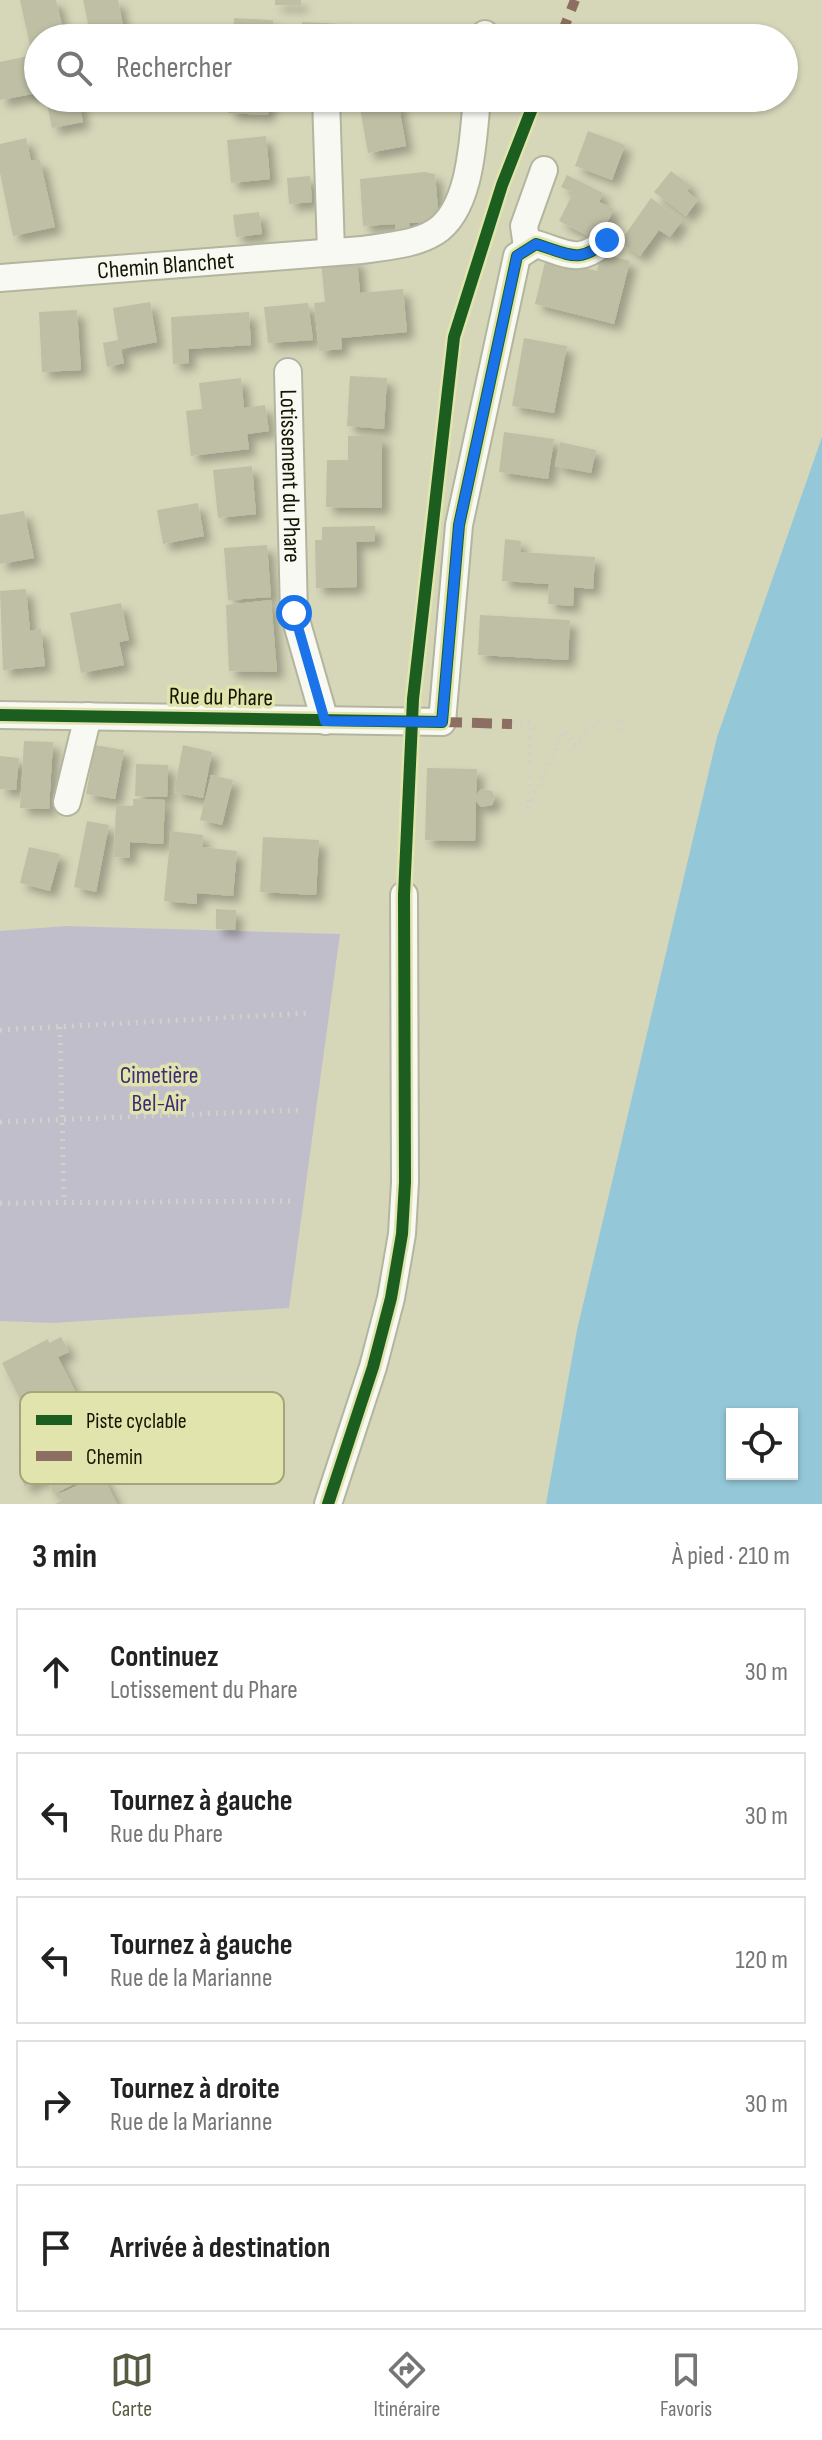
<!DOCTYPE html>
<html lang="fr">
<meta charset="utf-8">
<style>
:root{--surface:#fff;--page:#f2f2f2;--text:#222;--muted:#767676;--line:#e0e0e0;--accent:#595a42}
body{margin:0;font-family:"Sofia Sans Condensed",sans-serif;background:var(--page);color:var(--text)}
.controls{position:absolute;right:24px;bottom:24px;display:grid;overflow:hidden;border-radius:0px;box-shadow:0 2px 6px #0004}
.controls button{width:72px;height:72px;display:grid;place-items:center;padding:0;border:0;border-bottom:2px solid var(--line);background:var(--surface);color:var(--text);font:40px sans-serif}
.stop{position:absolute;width:24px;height:24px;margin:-18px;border:6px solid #1a73e8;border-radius:50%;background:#fff}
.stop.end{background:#1a73e8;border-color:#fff;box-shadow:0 2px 8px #0008}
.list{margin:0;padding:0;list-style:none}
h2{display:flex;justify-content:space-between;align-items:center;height:104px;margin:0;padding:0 32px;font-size:34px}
h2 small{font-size:26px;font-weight:400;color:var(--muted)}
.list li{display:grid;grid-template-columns:52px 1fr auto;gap:24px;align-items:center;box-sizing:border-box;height:128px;margin:0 16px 16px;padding:0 16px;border:2px solid var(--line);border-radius:0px}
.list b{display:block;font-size:30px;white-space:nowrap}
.list p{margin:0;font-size:26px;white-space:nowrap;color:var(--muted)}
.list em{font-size:26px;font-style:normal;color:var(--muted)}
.icon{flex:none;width:44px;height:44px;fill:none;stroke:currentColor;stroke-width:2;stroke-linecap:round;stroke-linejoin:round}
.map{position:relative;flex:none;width:822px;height:1504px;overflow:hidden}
.search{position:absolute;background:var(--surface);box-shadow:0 2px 6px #0004;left:24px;right:24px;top:24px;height:88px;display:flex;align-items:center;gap:20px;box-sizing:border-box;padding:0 28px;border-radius:44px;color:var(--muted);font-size:30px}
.sheet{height:824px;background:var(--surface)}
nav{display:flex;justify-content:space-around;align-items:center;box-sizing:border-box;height:112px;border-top:2px solid var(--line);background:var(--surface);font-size:22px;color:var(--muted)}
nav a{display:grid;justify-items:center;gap:4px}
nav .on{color:var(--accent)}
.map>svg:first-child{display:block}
.green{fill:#c1becb}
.water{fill:#94c8d8;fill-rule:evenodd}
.building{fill:#bebfa4;filter:url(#shadow)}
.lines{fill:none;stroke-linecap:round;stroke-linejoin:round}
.minor-casing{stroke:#b3b59e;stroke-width:30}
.path{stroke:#d1d1c8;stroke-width:5;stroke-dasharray:2 6;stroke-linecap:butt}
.minor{stroke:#f9f9f4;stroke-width:26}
.quiet{stroke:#8d6e63;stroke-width:10;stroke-dasharray:20 10;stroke-linecap:butt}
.cycleway-casing{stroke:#e1e4ac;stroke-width:17}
.cycleway{stroke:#1b5e20;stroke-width:12}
.route{stroke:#1a73e8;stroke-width:10}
.labels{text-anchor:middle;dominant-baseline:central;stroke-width:7;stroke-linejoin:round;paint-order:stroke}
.street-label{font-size:24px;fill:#151602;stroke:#e1e4ac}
.park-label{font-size:24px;fill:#3e2c75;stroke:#e1e4ac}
.key{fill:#e1e4ac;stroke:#a4a679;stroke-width:2}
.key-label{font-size:22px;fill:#151602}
</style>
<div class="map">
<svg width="822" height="1504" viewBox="0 0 822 1504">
<defs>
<filter id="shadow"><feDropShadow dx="7" dy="7" stdDeviation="4" flood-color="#0004"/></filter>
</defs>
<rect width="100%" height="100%" fill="#d6d7b9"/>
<path class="green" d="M66,926L340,934L289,1308L53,1323L0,1321V931Z"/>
<path class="water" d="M822,437V1504H546L577,1330L717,737ZM732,1414H792V1474H732Z"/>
<g class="building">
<path d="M20,0H56L65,38H38V48L31,50Z"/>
<path d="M83,0H118L124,31L91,38Z"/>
<rect x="275" y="0" width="26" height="5"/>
<path d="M234,18L273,20L272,38H233Z"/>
<path d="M302,22L342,24L341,38H301Z"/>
<path d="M404,26L406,38H371L370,32Z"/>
<path d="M38,54V93L0,100V62Z"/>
<path d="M46,98H78L83,122L52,128Z"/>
<path d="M229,98H269L268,115L228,113Z"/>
<path d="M398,101L406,146L368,153L360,108Z"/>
<path d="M588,131L625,145L612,180L575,166Z"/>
<path d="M266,136L270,179L231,183L227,140Z"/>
<path d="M26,138L31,161L40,160L55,227L13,236L0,173V144Z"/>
<path d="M671,171L691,186L687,191L698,200L686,216L654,192Z"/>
<path d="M424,172L435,174L439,221L409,223L410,232L396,233L395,224L363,226L360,179Z"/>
<path d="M567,175L603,193L599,202L614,209L598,241L559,221L573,193L561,187Z"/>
<path d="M310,176L312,202L289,204L287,178Z"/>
<path d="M651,198L682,221L670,237L659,230L640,256L620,242Z"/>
<path d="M259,212L262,234L236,237L233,215Z"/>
<path d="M601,254L630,261L614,324L535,304L546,258L597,271Z"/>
<path d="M357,259L360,293L403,289L407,332L341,338L342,349L319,351L314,303L325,302L321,262Z"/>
<path d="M150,302L157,342L121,349L124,363L107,367L103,343L118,340L113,308Z"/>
<path d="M308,303L313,340L268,343L264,307Z"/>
<path d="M77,310L81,370L42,372L39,312Z"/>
<path d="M249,312L251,345L188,349L189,363L173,364L171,317Z"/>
<path d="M524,338L567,346L554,413L512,406Z"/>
<path d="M350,376L387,378L384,429L347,426Z"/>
<path d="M241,378L244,408L265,405L269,431L247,434L249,449L191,456L186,411L202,409L199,383Z"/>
<path d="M504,432L554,439L548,479L499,472Z"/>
<path d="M348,436H382V508L326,507L327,460H348Z"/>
<path d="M560,442L596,450L591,473L555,466Z"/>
<path d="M252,466L256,514L218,518L213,470Z"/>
<path d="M198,503L204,536L163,544L157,510Z"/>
<path d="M24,511L34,558L0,564V515Z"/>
<path d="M375,526V541L356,542L357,587L316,588L315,540H322V527Z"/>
<path d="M505,539L521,541L520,552L595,557L593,589L574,587L573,606L548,604L549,584L502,581Z"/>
<path d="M267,545L271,597L228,600L224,548Z"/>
<path d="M26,589L30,631L41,629L45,666L3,670L0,591Z"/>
<path d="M271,600L277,672L229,671L226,605Z"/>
<path d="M121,603L129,640L119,642L124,665L81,673L70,613Z"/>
<path d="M480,615L570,620L568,660L478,655Z"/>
<path d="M24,741L53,742L49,809L20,808Z"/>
<path d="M95,745L124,750L115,799L86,794Z"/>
<path d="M183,745L212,752L203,798L174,792Z"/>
<path d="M0,756L19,758L16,790L0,789Z"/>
<path d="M136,764L168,765L167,797L135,796Z"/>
<path d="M427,768L477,769L476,795L481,789L492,791L495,798L492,805L481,807L476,801L475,841L425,840Z"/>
<path d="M211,775L233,780L222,825L200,820Z"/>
<path d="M133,799L165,800L163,844L130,842V858L114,857L116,805L133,806Z"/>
<path d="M87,821L109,825L96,892L74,887Z"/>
<path d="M171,831L203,835L202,847L237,851L233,896L197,893V904L164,901Z"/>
<path d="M263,837L319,840L316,895L260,892Z"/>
<path d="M29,847L60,854L50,891L20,883Z"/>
<path d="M216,909L236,910L235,930L216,929Z"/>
<path d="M61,1337L69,1352L58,1357L82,1405L73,1409L81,1425L92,1419L100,1436L88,1442L102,1470L54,1494L45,1477L25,1487L20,1475L32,1469L19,1442L41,1431L39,1426L35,1429L2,1363L48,1339L49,1343Z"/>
<path d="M102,1474L117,1504H55L63,1500L59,1494Z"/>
</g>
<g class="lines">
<defs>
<g id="minor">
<path d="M484,38L485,34"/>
<path d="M326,98L331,252"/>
<path d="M527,247L524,226L544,170"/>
<path id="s1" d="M0,278L362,250C387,246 414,245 435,232C472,209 473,136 477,98"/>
<path id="s2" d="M288,372L294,613L325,721"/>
<path d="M0,715L442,722L459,525L517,256L536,244C569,254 579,265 607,240"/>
<path d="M67,802L88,716"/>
<path d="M328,1504L373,1367L391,1298L402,1234L405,1182L404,895"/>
</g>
</defs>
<use href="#minor" class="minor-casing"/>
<g class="path">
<path d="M512,724L530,722L528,808L565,730L575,745L599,720H619L621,731"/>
<path d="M60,1027L64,1200"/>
<path d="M0,1030L310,1013"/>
<path d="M0,1122L299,1110"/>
<path d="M0,1203L290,1201"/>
</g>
<use href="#minor" class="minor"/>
<g class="quiet">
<path d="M560,38L575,0"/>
<path d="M442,722L512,724"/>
</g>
<defs>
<g id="cycleway">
<path d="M0,715L442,722L459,525L517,256L536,244C569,254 579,265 607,240"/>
<path d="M328,1504L373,1367L391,1298L402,1234L405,1182L404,895L413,699L454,337L502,185L536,98"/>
</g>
</defs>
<use href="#cycleway" class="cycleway-casing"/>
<use href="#cycleway" class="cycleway"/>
</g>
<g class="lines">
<path class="route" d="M294,613L325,721L442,722L459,525L517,256L536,244C569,254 579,265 607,240"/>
</g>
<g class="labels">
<g class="street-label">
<text stroke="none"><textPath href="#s1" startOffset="166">Chemin Blanchet</textPath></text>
<text stroke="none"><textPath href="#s2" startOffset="104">Lotissement du Phare</textPath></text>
<text transform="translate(221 697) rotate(1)">Rue du Phare</text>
</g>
<g class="park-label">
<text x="159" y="1075">Cimetière<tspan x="159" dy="28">Bel-Air</tspan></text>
</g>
</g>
<rect x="20" y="1392" width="264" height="92" rx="12" class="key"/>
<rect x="36" y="1415" width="36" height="10" fill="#1b5e20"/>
<rect x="36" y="1451" width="36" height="10" fill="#8d6e63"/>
<g class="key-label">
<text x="86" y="1428">Piste cyclable</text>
<text x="86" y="1464">Chemin</text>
</g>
</svg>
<div class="controls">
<button><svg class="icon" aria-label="locate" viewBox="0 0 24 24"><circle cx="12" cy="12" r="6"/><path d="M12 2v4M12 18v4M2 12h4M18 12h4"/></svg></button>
</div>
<div class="stop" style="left:294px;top:613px"></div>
<div class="stop end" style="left:607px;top:240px"></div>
<div class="search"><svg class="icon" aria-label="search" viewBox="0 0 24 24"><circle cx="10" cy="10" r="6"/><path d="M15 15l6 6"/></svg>Rechercher</div>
</div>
<section class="sheet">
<h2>3 min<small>À pied · 210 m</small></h2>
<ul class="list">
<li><svg class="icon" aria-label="ahead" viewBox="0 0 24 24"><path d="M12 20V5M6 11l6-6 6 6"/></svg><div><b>Continuez</b><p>Lotissement du Phare</p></div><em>30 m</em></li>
<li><svg class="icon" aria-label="left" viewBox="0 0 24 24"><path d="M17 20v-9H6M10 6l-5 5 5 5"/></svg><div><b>Tournez à gauche</b><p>Rue du Phare</p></div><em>30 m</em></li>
<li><svg class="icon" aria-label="left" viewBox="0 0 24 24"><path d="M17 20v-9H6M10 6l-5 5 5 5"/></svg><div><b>Tournez à gauche</b><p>Rue de la Marianne</p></div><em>120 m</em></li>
<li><svg class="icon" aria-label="right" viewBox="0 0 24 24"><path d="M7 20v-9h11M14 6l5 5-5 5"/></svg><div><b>Tournez à droite</b><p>Rue de la Marianne</p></div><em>30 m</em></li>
<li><svg class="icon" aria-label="arrive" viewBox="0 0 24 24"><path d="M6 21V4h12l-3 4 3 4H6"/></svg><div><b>Arrivée à destination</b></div></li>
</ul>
</section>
<nav>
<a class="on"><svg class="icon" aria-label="map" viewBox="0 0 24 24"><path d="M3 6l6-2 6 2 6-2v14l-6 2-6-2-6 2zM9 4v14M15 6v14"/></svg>Carte</a>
<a><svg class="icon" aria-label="directions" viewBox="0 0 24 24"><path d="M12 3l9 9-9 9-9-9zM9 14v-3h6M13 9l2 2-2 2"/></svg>Itinéraire</a>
<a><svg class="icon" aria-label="saved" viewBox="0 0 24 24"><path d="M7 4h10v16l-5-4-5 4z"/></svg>Favoris</a>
</nav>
